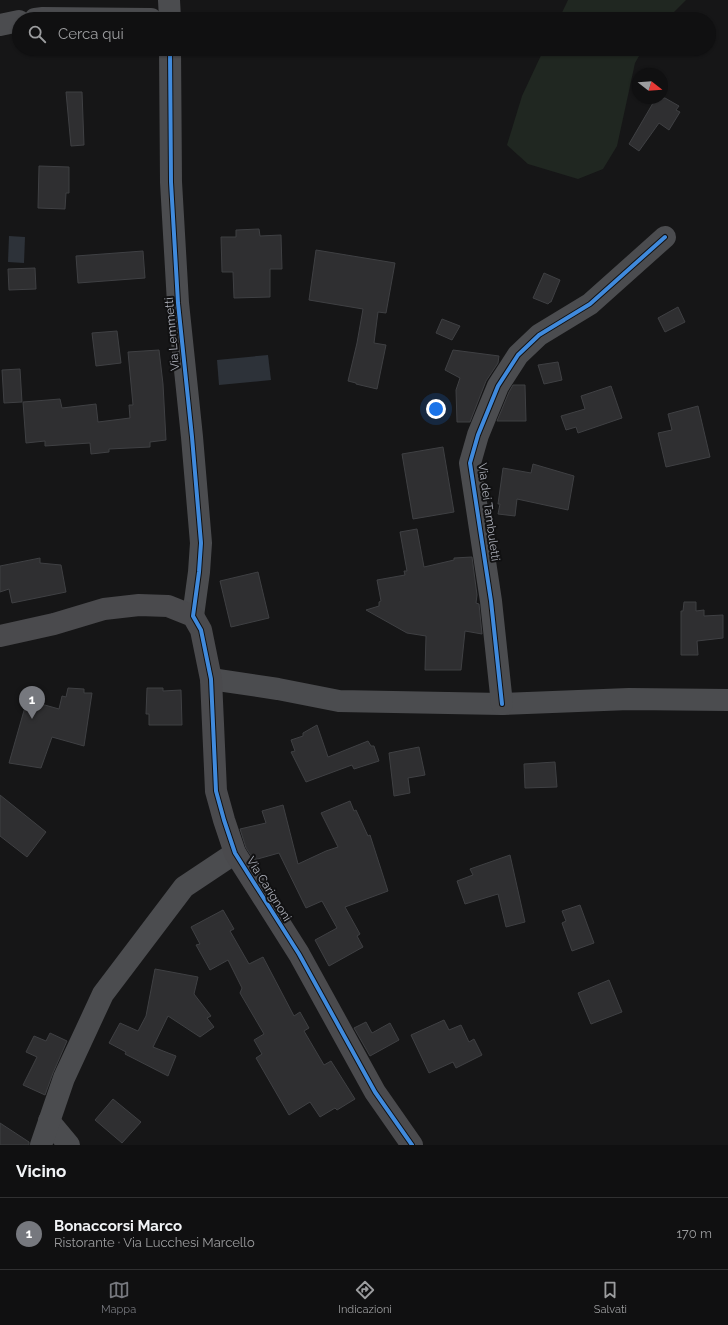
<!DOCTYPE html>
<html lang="it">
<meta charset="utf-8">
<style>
:root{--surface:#101011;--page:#19191a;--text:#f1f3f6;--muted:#9c9d9f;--line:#303031;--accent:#76787e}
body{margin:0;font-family:Raleway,sans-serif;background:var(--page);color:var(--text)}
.compass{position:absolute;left:632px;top:68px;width:36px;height:36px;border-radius:50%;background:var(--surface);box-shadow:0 1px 3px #0004;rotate:107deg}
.you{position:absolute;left:436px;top:409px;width:14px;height:14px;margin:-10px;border:3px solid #fff;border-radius:50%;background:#1a73e8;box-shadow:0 0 0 6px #1a73e833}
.badge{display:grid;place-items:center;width:26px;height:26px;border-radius:50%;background:var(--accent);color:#fff;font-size:13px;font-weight:700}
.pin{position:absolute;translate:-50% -33px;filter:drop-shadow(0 1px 2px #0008)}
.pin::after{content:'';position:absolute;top:21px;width:14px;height:12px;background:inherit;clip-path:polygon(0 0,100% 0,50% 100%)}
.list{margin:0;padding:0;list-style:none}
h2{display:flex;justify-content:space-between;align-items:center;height:52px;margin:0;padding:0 16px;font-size:17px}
h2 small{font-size:13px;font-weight:400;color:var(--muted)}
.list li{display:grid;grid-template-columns:26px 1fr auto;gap:12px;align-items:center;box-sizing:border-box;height:72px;padding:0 16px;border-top:1px solid var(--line)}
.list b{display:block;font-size:15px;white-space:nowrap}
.list p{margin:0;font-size:13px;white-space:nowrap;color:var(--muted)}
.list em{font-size:13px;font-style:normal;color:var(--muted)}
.icon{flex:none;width:22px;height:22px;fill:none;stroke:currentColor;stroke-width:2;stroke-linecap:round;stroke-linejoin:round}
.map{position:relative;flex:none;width:728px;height:1145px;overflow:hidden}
.search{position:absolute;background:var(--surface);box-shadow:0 1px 3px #0004;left:12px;right:12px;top:12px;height:44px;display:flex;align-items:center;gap:10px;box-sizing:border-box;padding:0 14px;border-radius:22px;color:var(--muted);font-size:15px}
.sheet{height:124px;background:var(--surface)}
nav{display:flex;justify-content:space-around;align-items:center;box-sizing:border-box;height:56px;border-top:1px solid var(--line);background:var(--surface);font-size:11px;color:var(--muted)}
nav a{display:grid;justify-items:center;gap:2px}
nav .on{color:var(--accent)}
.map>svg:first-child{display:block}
.green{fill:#202721}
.water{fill:#2d3239}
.building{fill:#2f2f31;stroke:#3f4043}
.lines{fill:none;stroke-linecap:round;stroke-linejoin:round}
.street{stroke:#4b4c4f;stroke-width:22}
.secondary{stroke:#4a4a4d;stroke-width:22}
.cycleway-casing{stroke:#111112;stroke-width:6}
.cycleway{stroke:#408adc;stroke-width:4}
.labels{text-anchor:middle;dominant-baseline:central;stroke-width:4;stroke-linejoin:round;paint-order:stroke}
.street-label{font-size:12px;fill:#a9acb6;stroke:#111112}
</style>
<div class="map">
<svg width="728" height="1145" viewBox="0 0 728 1145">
<rect width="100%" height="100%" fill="#161617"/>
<g class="green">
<path d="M568,0H686L667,19H559Z"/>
<path d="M544,49H643L635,63L617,146L603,169L578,179L528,164L507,145L522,96Z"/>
</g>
<g class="water">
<path d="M9,236L25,237L24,263L8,262Z"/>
<path d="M268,355L271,380L219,385L217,360Z"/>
</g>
<g class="building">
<path d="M66,92H82L84,145L71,146Z"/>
<path d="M656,98H665L679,106L676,110L680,112L669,130L659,123L639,151L629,144Z"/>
<path d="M39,166L69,167V193H66L65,209L38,208Z"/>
<path d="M259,229L260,236L281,235L282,269H270V297L234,298L233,272H222L221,237H236V230Z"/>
<path d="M316,250L395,263L386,313L378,312L374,343L386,345L377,389L356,384V383L348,381L357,343L363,309L309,300Z"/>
<path d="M143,251L145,278L78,283L76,256Z"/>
<path d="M35,268L36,289L9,290L8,269Z"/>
<path d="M544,273L560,280L551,302H550L548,304L533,298Z"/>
<path d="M678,307L685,322L665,332L658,318Z"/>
<path d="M442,319L460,326L452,340L436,333Z"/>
<path d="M117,331L121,363L96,366L92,333Z"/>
<path d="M159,350L163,384L166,440L150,442V447L109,449V452L91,454L90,443L45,446V441L26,443L23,402L60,399L62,408L96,404L98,422L130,418L129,405H133L128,352Z"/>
<path d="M453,350L499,356L498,363L486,381L470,422H457L456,390L460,378L445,370Z"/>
<path d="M558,362L562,380L544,384L538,365Z"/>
<path d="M20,369L22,402L4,403L2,370Z"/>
<path d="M513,385H525L526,421H497L509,392Z"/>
<path d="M611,386L622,418L578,433L576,427L566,430L561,416L585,409L581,396Z"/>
<path d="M698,406L710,457L666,467L658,433L672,430L668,414Z"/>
<path d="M443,447L454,512L413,519L402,454Z"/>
<path d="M533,464L574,476L568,510L517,499L515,516L498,514L500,504H498L503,468L531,473Z"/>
<path d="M417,529L424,567L454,560V558L472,557L477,595L476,603L479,604L482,634L465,631L461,670H425L426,636L407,633L366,610L379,606V602L381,601L377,580L405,575L404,571H407L400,532Z"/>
<path d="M40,558V563L61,565L66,592L12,603L9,589L0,592V566Z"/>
<path d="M258,572L269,618L231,627L220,581Z"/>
<path d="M684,602H696V611L704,610V616L723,615V638L697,641L698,655H681V611H683Z"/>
<path d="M68,688L84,689V693H92L84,746L52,737L41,768L9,763L27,700L59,709L62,696L66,697Z"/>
<path d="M147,688H163V691L181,690L182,725H149V714H146Z"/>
<path d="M317,725L328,757L368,741L371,746H374L379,761L354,769L352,765L306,782L291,752L295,751L291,740L303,736V733Z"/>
<path d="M419,747L425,775L408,778L410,793L394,796L389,753Z"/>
<path d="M555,762L557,787L525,788L524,764Z"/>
<path d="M0,795L46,832L27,857L0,836Z"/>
<path d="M350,801L354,811L356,810L368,836L370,835L388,891L345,907L360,934L357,936L363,947L329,966L315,940L337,928L322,901L306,908L279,853L254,860L246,848L240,829L266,823L262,811L283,805L298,864L326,851L338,847L321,813Z"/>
<path d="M510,855L525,922L506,927L498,894L465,904L457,881L473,875L470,869Z"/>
<path d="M580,905L594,943L572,951L562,923L566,921L562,911Z"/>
<path d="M223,910L234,929L230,931L249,964L263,957L294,1016L300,1012L309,1028L304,1031L324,1065L331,1061L355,1099L337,1110L335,1108L320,1117L310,1102L289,1115L256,1058L262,1054L254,1040L264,1034L240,993L242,988L228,960L210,970L196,945L200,944L191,927Z"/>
<path d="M155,969L198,977L194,994L211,1016L207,1018L214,1027L200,1037L168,1016L153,1047L176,1056L168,1076L125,1054L126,1052L109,1043L120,1023L138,1031L146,1016Z"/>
<path d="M609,980L622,1012L591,1024L578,993Z"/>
<path d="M444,1020L449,1030L461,1025L469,1042L474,1039L482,1055L456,1068L453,1062L429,1073L411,1035Z"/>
<path d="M366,1022L372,1033L390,1023L399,1040L370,1056L354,1028Z"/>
<path d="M50,1033L67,1041L53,1073L45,1095L23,1085L37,1057L26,1052L34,1036L46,1041Z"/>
<path d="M113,1099L141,1122L122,1143L95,1120Z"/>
<path d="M0,1123L29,1142V1145H0Z"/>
</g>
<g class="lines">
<g class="street">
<path d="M169,0L170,19"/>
<path d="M35,19L43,18L151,19"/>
<path d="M0,25L19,21"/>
<path d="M170,49L171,182L178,303L192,437L201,543L199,572L193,616"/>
<path d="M211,679L278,689L339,701L502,704L629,699L728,700"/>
<path d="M502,704L491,601L470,463L478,435L498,386L518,355L539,335L590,304L665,237"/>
<path d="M49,1121L69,1145"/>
<path d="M41,1145L64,1078L103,994L184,887L235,853"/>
</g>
<path class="secondary" d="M0,636L54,624L104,609L139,605L168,606L193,616L201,630L211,679L216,791L224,820L235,853L299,954L375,1092L412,1145"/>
<defs>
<g id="cycleway">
<path d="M170,49L171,182L178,303L192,437L201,543L199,572L193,616L201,630L211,679L216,791L224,820L235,853L299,954L375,1092L412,1145"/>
<path d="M502,704L491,601L470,463L478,435L498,386L518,355L539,335L590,304L665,237"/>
</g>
</defs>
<use href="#cycleway" class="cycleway-casing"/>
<use href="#cycleway" class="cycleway"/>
</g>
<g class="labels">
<g class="street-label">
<text transform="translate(172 334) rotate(-95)">Via Lemmetti</text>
<text transform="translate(489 512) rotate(82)">Via dei Tambuletti</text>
<text transform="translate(269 889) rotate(58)">Via Carignoni</text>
</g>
</g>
</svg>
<svg class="compass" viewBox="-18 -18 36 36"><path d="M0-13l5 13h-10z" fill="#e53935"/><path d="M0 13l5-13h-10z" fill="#9c9d9f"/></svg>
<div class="you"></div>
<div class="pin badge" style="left:32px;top:719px">1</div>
<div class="search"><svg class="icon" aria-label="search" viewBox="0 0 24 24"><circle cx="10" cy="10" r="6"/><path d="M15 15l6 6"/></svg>Cerca qui</div>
</div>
<section class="sheet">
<h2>Vicino<small></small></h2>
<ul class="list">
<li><span class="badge">1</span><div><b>Bonaccorsi Marco</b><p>Ristorante · Via Lucchesi Marcello</p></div><em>170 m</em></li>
</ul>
</section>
<nav>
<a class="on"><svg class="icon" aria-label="map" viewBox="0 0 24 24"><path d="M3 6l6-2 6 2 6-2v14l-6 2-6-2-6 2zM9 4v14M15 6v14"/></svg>Mappa</a>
<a><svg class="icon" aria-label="directions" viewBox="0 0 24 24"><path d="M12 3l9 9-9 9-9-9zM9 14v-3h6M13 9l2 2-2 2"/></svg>Indicazioni</a>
<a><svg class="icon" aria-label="saved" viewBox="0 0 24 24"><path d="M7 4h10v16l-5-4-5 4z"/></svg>Salvati</a>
</nav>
